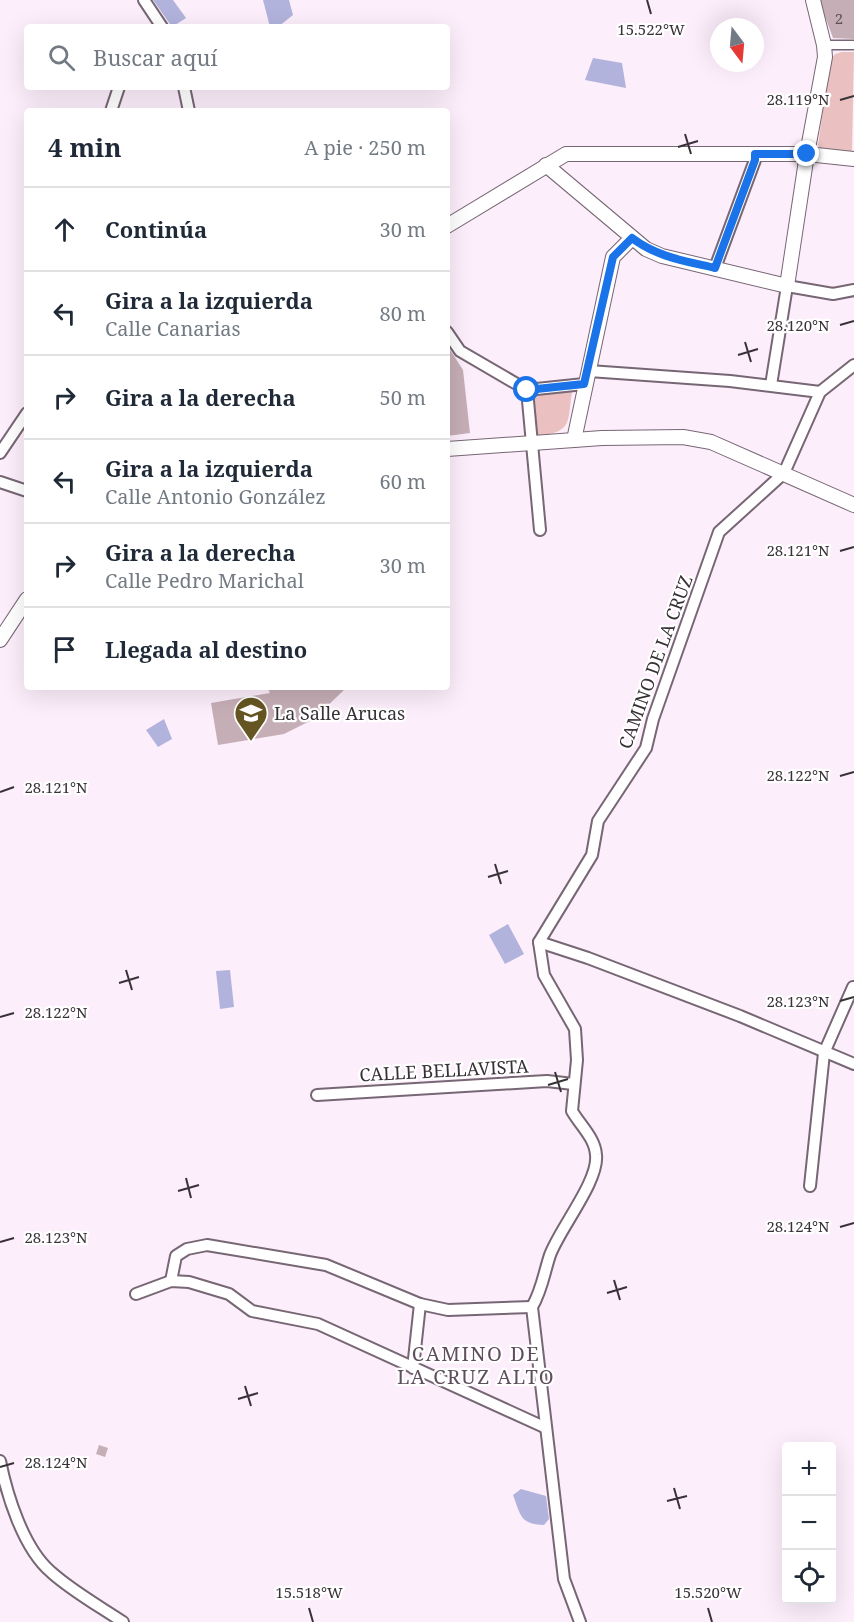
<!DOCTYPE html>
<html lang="es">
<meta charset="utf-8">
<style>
:root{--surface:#fff;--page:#f6f6f7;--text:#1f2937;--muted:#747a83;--line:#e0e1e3}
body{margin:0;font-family:"Noto Serif",serif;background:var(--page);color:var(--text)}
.controls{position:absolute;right:18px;bottom:18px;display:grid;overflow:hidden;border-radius:6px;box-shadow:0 6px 24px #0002}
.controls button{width:54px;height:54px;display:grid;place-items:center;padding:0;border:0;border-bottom:2px solid var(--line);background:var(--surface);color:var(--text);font:30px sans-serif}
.compass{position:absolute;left:710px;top:18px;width:54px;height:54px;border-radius:50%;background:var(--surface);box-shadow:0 6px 24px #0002;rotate:164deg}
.stop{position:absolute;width:18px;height:18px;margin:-14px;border:4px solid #1a73e8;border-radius:50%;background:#fff}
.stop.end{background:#1a73e8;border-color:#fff;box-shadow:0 2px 6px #0008}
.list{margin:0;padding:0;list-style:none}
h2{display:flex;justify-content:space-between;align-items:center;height:78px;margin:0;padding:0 24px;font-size:26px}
h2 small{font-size:20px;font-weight:400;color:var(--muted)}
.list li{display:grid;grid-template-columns:39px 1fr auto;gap:18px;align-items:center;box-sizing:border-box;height:84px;padding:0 24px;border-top:2px solid var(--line)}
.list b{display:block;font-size:22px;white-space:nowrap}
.list p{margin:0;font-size:20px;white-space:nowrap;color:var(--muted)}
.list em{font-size:20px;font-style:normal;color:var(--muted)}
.icon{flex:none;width:33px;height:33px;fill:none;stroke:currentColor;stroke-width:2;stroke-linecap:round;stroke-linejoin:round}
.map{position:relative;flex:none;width:854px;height:1622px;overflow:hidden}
.search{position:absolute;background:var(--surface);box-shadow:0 6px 24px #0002;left:24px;top:24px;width:426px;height:66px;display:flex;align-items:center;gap:15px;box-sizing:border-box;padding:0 21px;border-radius:6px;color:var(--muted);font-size:22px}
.panel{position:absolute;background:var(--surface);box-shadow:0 6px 24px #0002;left:24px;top:108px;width:426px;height:582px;border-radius:6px}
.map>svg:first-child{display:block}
.green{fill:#eac1c0}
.water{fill:#b2b3dc}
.building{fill:#c6aeb6}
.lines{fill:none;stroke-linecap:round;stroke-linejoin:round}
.pedestrian-casing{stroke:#776674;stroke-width:11}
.minor-casing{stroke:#776674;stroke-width:14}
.tertiary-casing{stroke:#776674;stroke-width:16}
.pedestrian{stroke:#fff;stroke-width:8}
.minor{stroke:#fff;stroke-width:10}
.tertiary{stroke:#fff;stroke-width:14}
.route{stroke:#1a73e8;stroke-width:8}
.ticks{fill:none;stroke:#383137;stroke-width:2}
.labels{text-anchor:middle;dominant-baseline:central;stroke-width:4.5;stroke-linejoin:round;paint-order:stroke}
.number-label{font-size:15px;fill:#5c5057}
.street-label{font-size:18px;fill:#383137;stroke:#fff}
.poi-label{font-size:18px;fill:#383137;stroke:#fff;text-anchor:start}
.neighbourhood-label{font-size:20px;letter-spacing:1.5px;fill:#5f4f5c;stroke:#fff}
.ticks-label{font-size:15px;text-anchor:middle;fill:#383137;stroke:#fff;stroke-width:4.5;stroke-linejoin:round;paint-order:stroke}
</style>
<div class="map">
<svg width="854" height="1622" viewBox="0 0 854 1622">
<rect width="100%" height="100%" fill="#fdeefb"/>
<g class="green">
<path d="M842,52H854L852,152L821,149L818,145L830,61L835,54Z"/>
<path d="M567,389L572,392C567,423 573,431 539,436L535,430L532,401L539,392Z"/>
</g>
<g class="water">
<path d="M153,0H173L186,18L172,27Z"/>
<path d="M263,0H289L293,15L278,27H270Z"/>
<path d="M593,58L622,63L626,88L585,80Z"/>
<path d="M164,719L172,739L158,747L146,730Z"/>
<path d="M508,924L524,954L505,964L489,935Z"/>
<path d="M230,970L234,1007L220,1009L216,971Z"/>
<path d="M521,1489L546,1496L549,1519L544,1525C520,1524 521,1516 513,1495Z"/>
</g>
<g class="building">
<path d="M819,0H854V39L833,38Z"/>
<path d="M447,345L463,370L470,433L447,436Z"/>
<path d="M267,687H347L314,719L284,734L218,745L211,703L270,693Z"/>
<path d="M99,1445L108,1448L105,1457L96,1454Z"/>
</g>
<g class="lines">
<defs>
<path id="pedestrian" d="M824,45H854"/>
<g id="minor">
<path d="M144,0L162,27"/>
<path d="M184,87L189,111"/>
<path d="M111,111L119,87"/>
<path d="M715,268L755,160V154"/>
<path d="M447,332L460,351L527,390"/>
<path d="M589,371L730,381L820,392"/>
<path d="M771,385L787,286L833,294L854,290"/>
<path d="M527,390L540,530"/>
<path d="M527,390L584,384"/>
<path d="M0,453L27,413"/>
<path d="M0,482L27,491"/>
<path d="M539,942L588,958L740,1016L854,1064"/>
<path d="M317,1095L547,1081L573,1084"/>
<path d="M810,1186L824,1053L853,987"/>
<path d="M171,1281L176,1256L187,1249L207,1245L326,1265L420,1304L448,1310L532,1307"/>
<path d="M136,1294L171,1281L189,1282L229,1294L252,1311L318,1324L544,1427"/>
<path d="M413,1368L420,1304"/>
<path d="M0,1461C7,1495 23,1548 51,1572C72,1591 99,1606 123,1622"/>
<path d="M580,1622L564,1579L532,1307C542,1290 544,1273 550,1255C560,1228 599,1181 596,1155C595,1138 580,1125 572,1111L577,1060L575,1029L544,975L539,942L592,855L598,821L646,748L653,719L719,532L784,473L820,392L854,365"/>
</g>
<g id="tertiary">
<path d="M546,165L646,249L662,256L787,286L807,154L825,57L824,45L813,0"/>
<path d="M447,226L566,154H807L854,159"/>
<path d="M574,440L613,257L632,238"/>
<path d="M447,449L602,438L683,437L711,442L854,505"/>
<path d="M0,640L27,599"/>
</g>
</defs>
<use href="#pedestrian" class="pedestrian-casing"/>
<use href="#minor" class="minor-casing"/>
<use href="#tertiary" class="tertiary-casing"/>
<use href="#pedestrian" class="pedestrian"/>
<use href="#minor" class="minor"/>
<use href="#tertiary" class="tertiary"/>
</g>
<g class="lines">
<path class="route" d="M527,390L584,384L613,257L632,238C657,257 685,261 715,268L755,160V154H807"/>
</g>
<path class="ticks" d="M647,0L651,14M840,100L854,96M685,134L691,154M678,147L698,141M840,325L854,321M745,342L751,362M738,355L758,349M840,551L854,547M840,776L854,772M0,792L14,787M495,864L501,884M488,877L508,871M126,970L132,990M119,983L139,977M840,1001L854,997M0,1017L14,1013M555,1072L561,1092M548,1085L568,1079M186,1178L191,1198M178,1191L199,1185M840,1227L854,1223M0,1242L14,1238M614,1280L620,1300M607,1293L627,1287M245,1386L251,1406M238,1399L258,1393M0,1467L14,1463M674,1488L680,1509M667,1501L687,1496M309,1608L313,1622M708,1608L712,1622"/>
<defs>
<symbol id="school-pin" viewBox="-11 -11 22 30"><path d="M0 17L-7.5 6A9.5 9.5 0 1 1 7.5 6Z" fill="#655522" stroke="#fff"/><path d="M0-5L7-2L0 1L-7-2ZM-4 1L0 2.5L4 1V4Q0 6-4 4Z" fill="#fff"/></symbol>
</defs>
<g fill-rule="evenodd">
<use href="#school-pin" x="232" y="694" width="38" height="52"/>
</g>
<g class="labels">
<g class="number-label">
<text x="839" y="18">2</text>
</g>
<g class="street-label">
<text transform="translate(655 662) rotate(-70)">CAMINO DE LA CRUZ</text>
<text transform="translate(444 1070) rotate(-3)">CALLE BELLAVISTA</text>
</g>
<g class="poi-label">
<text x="274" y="713">La Salle Arucas</text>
</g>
<g class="neighbourhood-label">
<text x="476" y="1353">CAMINO DE<tspan x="476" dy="23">LA CRUZ ALTO</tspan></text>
</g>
</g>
<g class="ticks-label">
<text x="651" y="35">15.522°W</text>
<text x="798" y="105">28.119°N</text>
<text x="798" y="331">28.120°N</text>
<text x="798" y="556">28.121°N</text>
<text x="798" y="781">28.122°N</text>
<text x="56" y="793">28.121°N</text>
<text x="798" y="1007">28.123°N</text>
<text x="56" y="1018">28.122°N</text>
<text x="798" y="1232">28.124°N</text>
<text x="56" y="1243">28.123°N</text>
<text x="56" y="1468">28.124°N</text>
<text x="309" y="1598">15.518°W</text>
<text x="708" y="1598">15.520°W</text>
</g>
</svg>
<div class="controls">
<button>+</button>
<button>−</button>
<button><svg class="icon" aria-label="locate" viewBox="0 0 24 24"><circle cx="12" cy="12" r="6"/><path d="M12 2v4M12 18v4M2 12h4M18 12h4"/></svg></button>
</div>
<svg class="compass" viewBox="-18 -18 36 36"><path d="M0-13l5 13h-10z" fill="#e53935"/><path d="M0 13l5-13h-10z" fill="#747a83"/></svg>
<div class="stop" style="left:527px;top:390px"></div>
<div class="stop end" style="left:807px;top:154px"></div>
<div class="search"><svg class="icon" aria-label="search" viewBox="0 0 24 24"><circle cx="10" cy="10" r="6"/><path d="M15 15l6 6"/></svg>Buscar aquí</div>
<section class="panel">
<h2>4 min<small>A pie · 250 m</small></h2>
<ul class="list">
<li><svg class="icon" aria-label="ahead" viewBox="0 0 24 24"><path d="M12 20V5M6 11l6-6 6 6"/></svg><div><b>Continúa</b></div><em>30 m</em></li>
<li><svg class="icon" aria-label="left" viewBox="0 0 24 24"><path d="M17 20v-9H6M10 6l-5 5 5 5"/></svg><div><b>Gira a la izquierda</b><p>Calle Canarias</p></div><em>80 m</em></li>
<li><svg class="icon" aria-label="right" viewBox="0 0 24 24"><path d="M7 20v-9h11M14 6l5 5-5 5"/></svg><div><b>Gira a la derecha</b></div><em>50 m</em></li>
<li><svg class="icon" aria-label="left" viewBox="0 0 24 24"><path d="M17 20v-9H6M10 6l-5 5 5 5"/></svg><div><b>Gira a la izquierda</b><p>Calle Antonio González</p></div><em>60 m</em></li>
<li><svg class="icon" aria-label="right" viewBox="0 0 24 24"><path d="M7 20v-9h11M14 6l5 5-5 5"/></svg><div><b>Gira a la derecha</b><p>Calle Pedro Marichal</p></div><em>30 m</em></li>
<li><svg class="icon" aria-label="arrive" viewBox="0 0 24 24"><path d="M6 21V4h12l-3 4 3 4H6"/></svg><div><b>Llegada al destino</b></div></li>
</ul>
</section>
</div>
